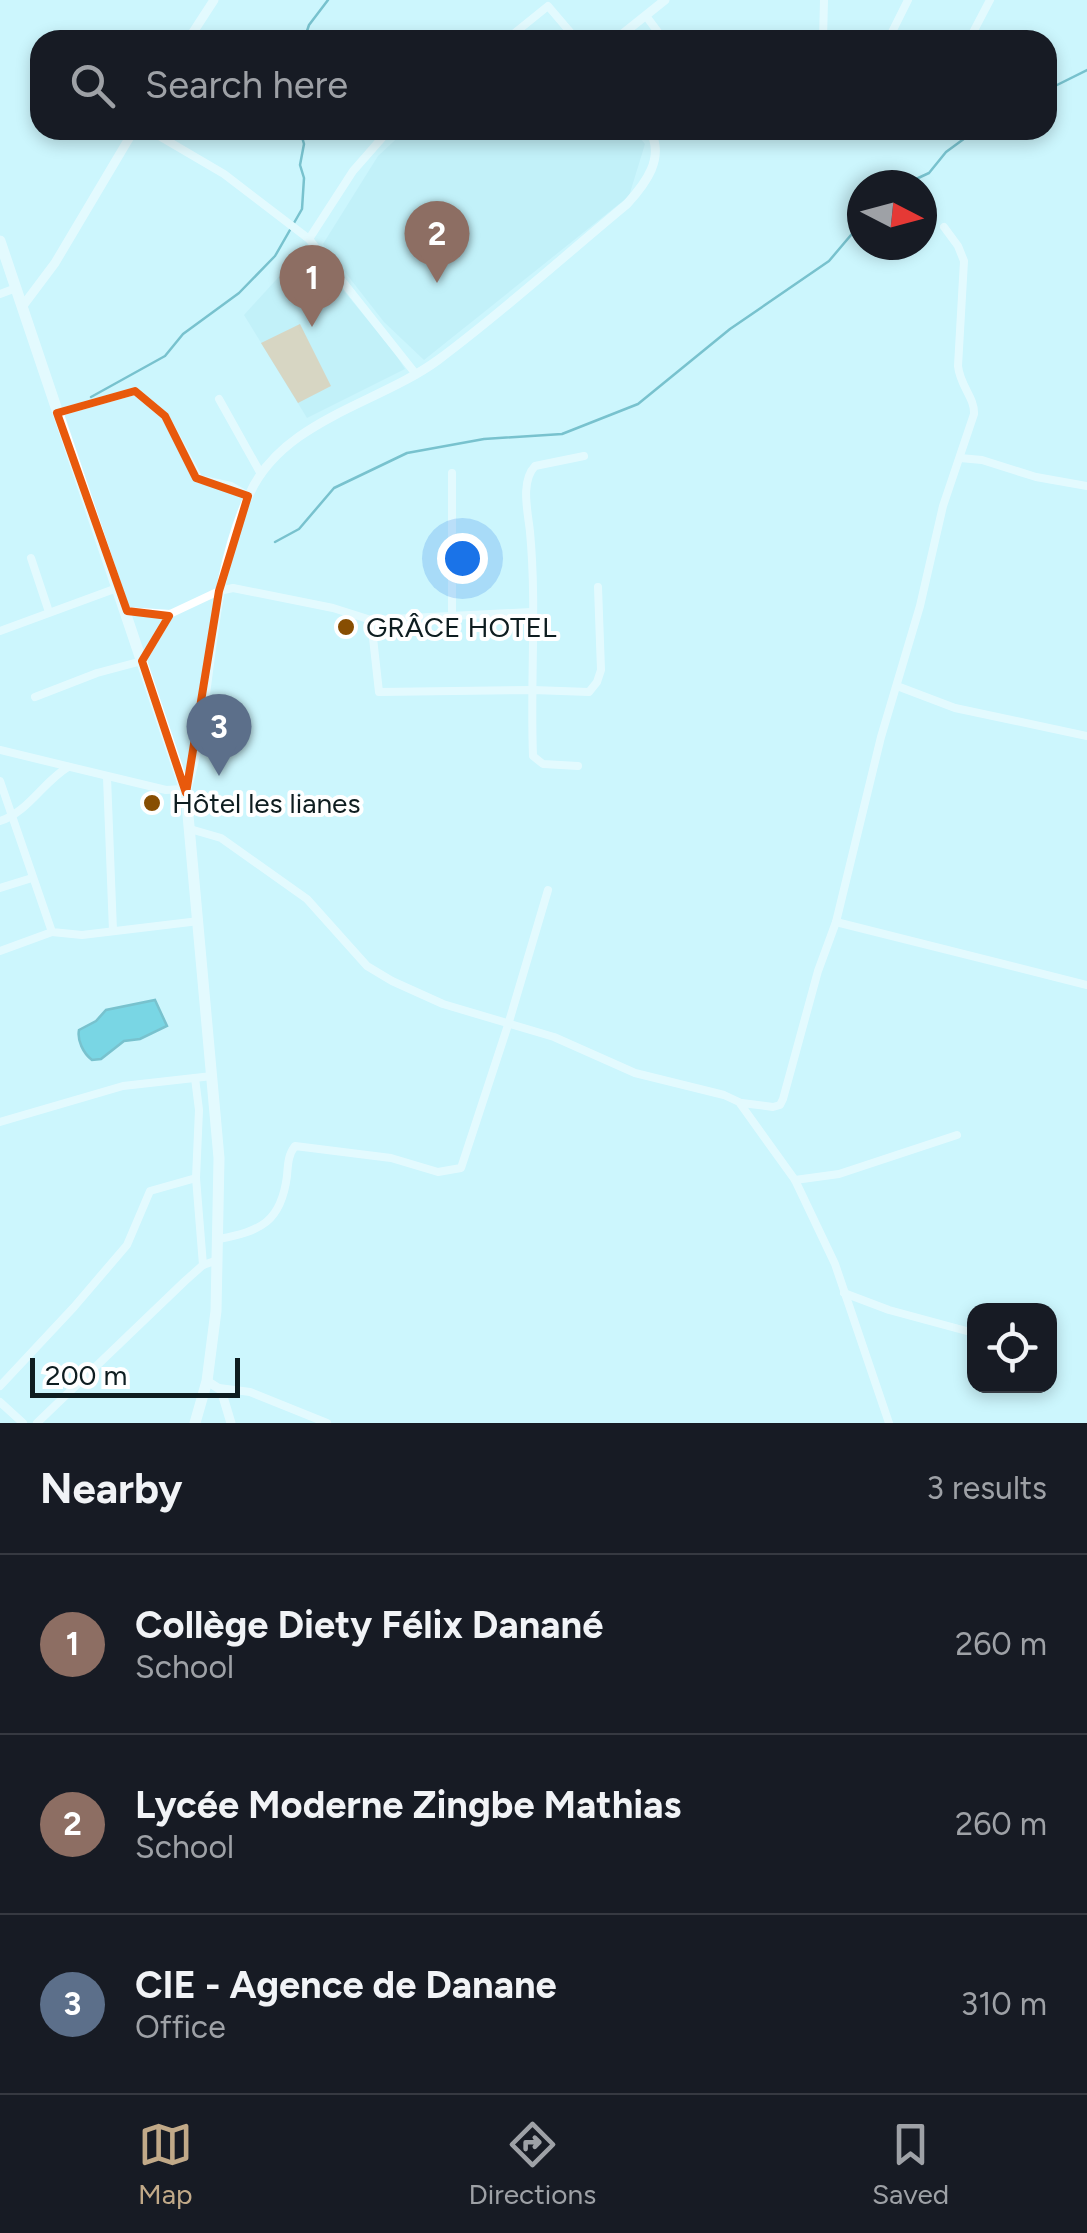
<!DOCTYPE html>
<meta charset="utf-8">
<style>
:root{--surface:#171b24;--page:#20242c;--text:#f1f3f6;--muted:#9ea1a6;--line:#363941;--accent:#c1a988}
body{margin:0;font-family:Figtree,sans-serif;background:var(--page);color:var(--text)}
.controls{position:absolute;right:30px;bottom:30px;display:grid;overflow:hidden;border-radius:20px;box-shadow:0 5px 15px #0003}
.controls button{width:90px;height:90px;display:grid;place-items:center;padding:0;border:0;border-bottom:2px solid var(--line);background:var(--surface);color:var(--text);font:50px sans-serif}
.compass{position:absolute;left:847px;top:170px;width:90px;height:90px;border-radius:50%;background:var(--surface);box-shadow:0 5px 15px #0003;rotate:96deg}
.scale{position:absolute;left:30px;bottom:25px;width:210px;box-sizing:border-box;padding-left:10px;border:5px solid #0e1d20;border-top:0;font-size:28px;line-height:35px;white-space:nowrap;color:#0e1d20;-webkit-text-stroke:8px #fff;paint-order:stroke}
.you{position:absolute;left:462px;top:558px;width:35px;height:35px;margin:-25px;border:8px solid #fff;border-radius:50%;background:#1a73e8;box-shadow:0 0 0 15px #1a73e833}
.badge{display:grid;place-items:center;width:65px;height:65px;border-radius:50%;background:var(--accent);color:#fff;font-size:32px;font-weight:700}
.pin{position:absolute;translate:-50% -82px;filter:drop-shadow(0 2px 5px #0008)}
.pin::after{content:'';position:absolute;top:52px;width:35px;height:30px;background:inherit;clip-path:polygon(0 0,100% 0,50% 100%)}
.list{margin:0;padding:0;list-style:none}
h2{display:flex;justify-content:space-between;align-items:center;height:130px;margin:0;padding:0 40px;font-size:42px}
h2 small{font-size:32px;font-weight:400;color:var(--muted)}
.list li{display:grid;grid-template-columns:65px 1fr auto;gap:30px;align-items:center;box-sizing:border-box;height:180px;padding:0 40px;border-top:2px solid var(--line)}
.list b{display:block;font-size:38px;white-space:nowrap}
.list p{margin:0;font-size:32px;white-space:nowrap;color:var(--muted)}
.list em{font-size:32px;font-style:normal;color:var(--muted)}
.icon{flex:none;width:55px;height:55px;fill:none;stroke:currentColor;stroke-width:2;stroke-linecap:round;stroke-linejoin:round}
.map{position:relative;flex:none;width:1087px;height:1423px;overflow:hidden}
.search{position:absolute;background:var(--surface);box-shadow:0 5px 15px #0003;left:30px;right:30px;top:30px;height:110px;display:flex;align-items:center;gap:25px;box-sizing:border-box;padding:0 35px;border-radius:30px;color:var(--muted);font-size:38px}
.sheet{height:670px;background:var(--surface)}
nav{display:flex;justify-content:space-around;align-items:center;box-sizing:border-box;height:140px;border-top:2px solid var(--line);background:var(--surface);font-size:28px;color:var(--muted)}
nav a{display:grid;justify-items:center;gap:5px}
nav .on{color:var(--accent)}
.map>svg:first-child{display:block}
.built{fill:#b7eaf4}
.green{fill:#e5af7d}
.water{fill:#14afc6;stroke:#128394;stroke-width:2.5}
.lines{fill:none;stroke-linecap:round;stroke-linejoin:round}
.stream{stroke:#128394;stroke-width:2.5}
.minor{stroke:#fff;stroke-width:8}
.tertiary{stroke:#fff;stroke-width:9}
.primary{stroke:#fff;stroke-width:11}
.marked{fill:none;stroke:#e8590c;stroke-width:8;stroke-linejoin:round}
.poi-dot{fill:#874e02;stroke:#fff;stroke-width:4}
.labels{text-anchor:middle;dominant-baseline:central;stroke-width:8;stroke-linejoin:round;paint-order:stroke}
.poi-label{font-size:28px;fill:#0e1d20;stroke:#fff;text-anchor:start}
</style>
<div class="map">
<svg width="1087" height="1423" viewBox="0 0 1087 1423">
<rect width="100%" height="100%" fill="#ccf5fd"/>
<g class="built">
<path d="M406,130H633L645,144L629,196L424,360L384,322L323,244L378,156Z"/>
<path d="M307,246L394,352L405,369L307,418L244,315Z"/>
</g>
<path class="green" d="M300,324L331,386L298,403L261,343Z"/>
<path class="water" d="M155,1000L167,1026L140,1039L124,1041L101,1059L92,1060C83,1053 77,1040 79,1030L96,1021L106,1010Z"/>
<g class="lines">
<g class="stream">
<path d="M304,40L309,25L328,0"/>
<path d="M1047,90L1087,70"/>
<path d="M903,185L929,173L946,152L976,130"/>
<path d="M91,397L165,356L183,334L239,293L275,256L302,209L304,178L300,165L304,144L300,130"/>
<path d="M275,542L299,529L334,488L407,453L484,439L562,434L638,404L730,329L829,261L862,222"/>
</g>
<g class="minor">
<path d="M646,16L664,40"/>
<path d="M506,40L548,6L577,40"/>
<path d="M823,40L824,0"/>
<path d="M888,40L908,0"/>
<path d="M969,40L990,0"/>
<path d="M149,130L224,174L309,239L415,373"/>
<path d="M309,239L353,171L389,130"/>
<path d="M0,294L16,288"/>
<path d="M219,399L261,474"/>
<path d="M57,413L135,391L165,416L199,479L231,486L248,496"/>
<path d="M960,458L982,460L1036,477L1087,486"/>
<path d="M452,473V617"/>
<path d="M31,558L49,612"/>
<path d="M127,611L170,614L219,591L233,588L333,608L371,620L379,692L533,690L589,692L597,682L601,670L598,587"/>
<path d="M371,620L531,612"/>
<path d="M0,631L117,588"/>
<path d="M897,686L955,708L1087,736"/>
<path d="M35,697L97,673L142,661L170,614"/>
<path d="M0,750L166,790L183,789"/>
<path d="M578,766L543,764L533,756C530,682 537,606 530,532C528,512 520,482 535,466L584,456"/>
<path d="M107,777L113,931"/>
<path d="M0,781L52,932L82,935L199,921"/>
<path d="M0,821C28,812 43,782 68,767"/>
<path d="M190,829L221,838L307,899L367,966L392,981L443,1004L554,1037L635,1073L724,1095L739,1102L795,1180L835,1264L889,1423"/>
<path d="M0,888L32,878"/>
<path d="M836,922L1087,985"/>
<path d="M0,951L52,932"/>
<path d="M195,1078L199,1110L196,1178L203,1265"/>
<path d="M742,1103L773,1107L780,1105L783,1099L818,971L836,922L881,737L920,606L943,506L974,414C975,398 960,386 958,366L964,261L958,246L944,227"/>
<path d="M0,1122L123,1086L212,1076"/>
<path d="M795,1180L839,1174L957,1135"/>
<path d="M219,1239C261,1231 281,1222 287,1176C288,1164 288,1155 295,1146L391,1158L438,1172L461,1168L508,1025L548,890"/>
<path d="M844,1293L889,1310L974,1333"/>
<path d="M0,1386L74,1307L127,1245L150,1191L196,1178"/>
<path d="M219,1388L250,1392L327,1423"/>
<path d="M0,1402L23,1423"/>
<path d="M37,1423L185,1281L203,1265L218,1260"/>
</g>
<g class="tertiary">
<path d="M188,40L214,0"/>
<path d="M615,40L665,0"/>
<path d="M22,307L55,263L134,130"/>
<path d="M186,793C215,695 206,589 249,495C282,420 378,404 438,360C504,311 564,256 627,204C646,183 665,158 650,130"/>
<path d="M207,1381L221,1390L231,1423"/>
</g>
<path class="primary" d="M0,241L186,793L219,1158L216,1311L207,1381L195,1423"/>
</g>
<path d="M0 0H1087V1423H0ZM135,391L165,416L196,478L248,496L219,591L186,793L142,661L169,616L127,611L57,413Z" fill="#ccf5fd" fill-opacity=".55" fill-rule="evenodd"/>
<path class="marked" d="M135,391L165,416L196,478L248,496L219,591L186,793L142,661L169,616L127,611L57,413Z"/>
<g class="poi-dot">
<circle cx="346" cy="627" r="10"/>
<circle cx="152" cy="803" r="10"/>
</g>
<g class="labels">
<g class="poi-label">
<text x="366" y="627">GRÂCE HOTEL</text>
<text x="172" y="803">Hôtel les lianes</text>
</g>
</g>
</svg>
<div class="controls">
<button><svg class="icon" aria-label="locate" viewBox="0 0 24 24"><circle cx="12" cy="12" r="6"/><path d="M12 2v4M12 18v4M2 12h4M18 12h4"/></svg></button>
</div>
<svg class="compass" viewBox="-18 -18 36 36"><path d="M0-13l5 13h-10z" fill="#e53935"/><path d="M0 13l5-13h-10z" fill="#9ea1a6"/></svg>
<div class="scale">200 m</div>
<div class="you"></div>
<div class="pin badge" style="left:312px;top:327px;background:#8d6e63">1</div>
<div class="pin badge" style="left:437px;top:283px;background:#8d6e63">2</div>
<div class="pin badge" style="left:219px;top:776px;background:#5c6f8a">3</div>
<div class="search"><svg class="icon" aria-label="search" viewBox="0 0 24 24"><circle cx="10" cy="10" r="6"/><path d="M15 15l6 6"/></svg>Search here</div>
</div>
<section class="sheet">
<h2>Nearby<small>3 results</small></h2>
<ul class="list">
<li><span class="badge" style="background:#8d6e63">1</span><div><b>Collège Diety Félix Danané</b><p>School</p></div><em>260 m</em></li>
<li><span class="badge" style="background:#8d6e63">2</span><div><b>Lycée Moderne Zingbe Mathias</b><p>School</p></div><em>260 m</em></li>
<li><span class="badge" style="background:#5c6f8a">3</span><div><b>CIE - Agence de Danane</b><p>Office</p></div><em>310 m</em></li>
</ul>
</section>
<nav>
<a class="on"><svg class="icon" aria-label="map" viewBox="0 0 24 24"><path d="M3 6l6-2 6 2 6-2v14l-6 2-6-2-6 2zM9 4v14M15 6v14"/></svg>Map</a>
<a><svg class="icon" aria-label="directions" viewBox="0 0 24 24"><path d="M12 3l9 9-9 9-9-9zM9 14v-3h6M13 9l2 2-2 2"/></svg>Directions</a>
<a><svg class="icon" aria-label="saved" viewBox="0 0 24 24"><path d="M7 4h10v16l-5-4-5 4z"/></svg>Saved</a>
</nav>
